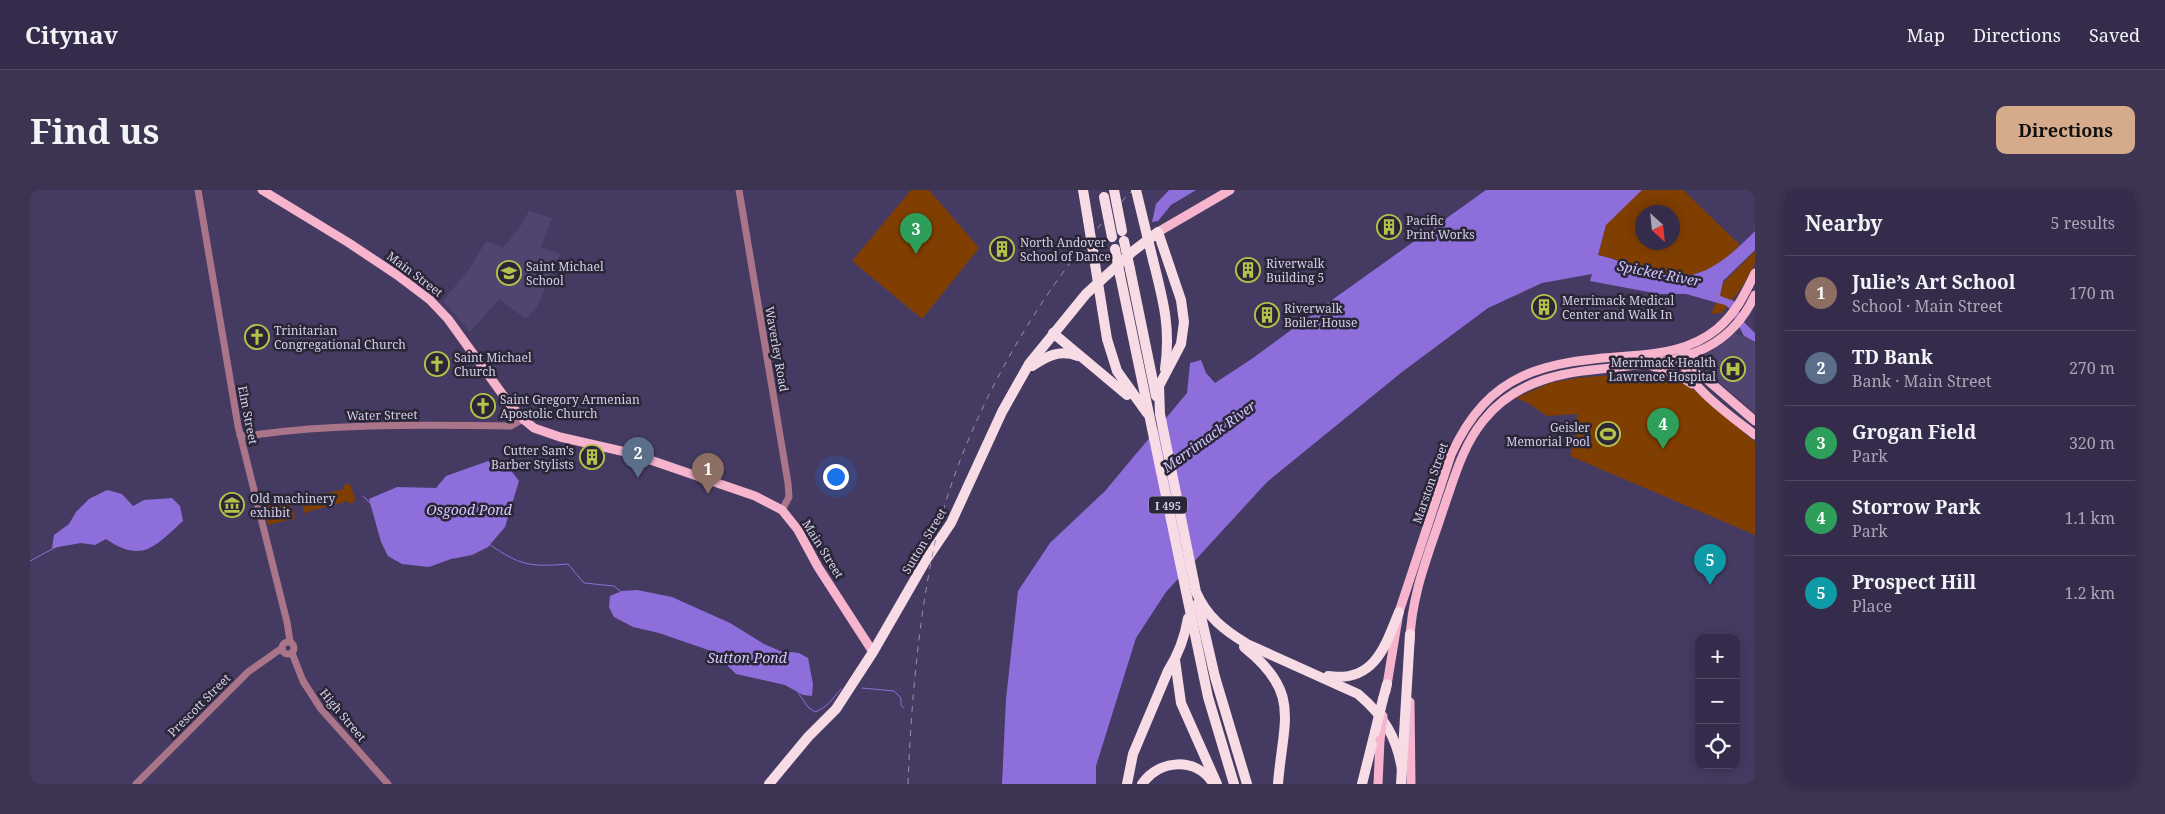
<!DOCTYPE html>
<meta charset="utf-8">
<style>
:root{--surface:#342c4a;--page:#3c3451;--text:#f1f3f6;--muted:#a9a7b5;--line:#4e4862;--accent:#d6ab8b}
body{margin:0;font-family:"Noto Serif",serif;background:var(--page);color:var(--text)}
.controls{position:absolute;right:15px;bottom:15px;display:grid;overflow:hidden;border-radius:10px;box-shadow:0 2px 12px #0003}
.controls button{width:45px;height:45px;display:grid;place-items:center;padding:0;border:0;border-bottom:1px solid var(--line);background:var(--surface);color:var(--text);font:25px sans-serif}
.compass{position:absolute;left:1605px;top:15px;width:45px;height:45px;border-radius:50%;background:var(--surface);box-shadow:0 2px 12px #0003;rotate:153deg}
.you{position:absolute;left:805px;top:286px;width:18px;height:18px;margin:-12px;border:4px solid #fff;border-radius:50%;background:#1a73e8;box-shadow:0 0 0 8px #1a73e833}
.badge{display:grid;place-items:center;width:32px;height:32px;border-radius:50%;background:var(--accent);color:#fff;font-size:16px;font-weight:700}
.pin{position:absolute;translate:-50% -41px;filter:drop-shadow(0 1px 2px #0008)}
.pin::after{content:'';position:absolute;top:26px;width:18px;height:15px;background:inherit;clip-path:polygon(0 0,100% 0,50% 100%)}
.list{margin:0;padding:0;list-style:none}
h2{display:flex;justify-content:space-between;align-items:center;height:65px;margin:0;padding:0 20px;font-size:21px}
h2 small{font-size:16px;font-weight:400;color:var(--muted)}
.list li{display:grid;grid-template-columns:32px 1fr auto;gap:15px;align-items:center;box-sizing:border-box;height:75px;padding:0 20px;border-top:1px solid var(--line)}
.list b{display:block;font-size:19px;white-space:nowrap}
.list p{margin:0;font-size:16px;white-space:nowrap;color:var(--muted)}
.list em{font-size:16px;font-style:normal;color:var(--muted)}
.icon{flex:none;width:28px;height:28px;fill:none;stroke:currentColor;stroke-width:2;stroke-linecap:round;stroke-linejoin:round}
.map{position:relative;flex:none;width:1725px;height:594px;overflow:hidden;border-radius:10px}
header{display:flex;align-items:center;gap:30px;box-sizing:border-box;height:70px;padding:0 25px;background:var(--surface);border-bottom:1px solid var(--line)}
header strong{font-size:24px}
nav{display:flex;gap:28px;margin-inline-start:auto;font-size:18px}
.intro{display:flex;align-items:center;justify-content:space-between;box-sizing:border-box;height:120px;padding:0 30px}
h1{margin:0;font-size:35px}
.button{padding:12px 22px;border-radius:10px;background:var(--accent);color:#111;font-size:18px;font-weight:700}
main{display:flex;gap:30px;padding:0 30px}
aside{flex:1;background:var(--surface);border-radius:10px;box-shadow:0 2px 12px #0003}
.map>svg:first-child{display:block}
.built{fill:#504571}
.green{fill:#803e00;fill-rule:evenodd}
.water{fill:#8e6edb}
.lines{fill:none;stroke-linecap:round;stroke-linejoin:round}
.stream{stroke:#8e6edb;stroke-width:1}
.minor{stroke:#aa7589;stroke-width:7}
.major{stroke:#f6b4cd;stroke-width:9}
.highway{stroke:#f7dbe5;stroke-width:10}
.rail{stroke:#9790af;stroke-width:1;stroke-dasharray:6 6;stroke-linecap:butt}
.major-bridge{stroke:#f6b4cd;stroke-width:9}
.highway-bridge{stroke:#f7dbe5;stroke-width:10}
.labels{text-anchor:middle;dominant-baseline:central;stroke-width:5;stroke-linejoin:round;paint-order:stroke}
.shield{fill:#2a2638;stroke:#a19cb2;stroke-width:1}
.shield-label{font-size:11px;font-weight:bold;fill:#d4cfe7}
.poi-label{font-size:12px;fill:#d4cfe7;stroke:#2a2638;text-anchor:start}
.street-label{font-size:12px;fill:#d4cfe7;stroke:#2a2638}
.water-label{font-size:14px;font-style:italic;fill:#d3c7fe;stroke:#2a2638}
</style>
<header>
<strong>Citynav</strong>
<nav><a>Map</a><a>Directions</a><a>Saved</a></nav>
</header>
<div class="intro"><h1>Find us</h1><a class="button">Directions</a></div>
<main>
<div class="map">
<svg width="1725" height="594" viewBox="0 0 1725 594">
<rect width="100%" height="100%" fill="#453b62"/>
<g class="built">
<path d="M499,21L522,28L511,57L530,64L507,117L496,129L469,109L440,142L413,111L440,78L456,51L473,57L489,39Z"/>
<path d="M1705,143L1725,153V223L1690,193L1672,165Z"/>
</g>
<g class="green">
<path d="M881,0H899L949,58L892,129L822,71Z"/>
<path d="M1612,0H1653L1710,55C1657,109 1628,78 1568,65L1576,35ZM1612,22H1642V52H1612Z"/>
<path d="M1725,61V74L1710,100L1692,123L1681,124L1694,92Z"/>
<path d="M1616,182L1641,186L1659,196L1725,252V345L1540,266L1546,244L1544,235L1548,224L1517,226L1498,213L1486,208L1520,193L1547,188Z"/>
<path d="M320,294L325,309L323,313L320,314L318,311L276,322L275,326L270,306L276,304L278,308L314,299L313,295Z"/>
<path d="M259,307L265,328L238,335L233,313Z"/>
</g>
<g class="water">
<path d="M1139,0H1166L1141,15L1128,31L1122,32L1126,14Z"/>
<path d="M1456,0H1612L1576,35L1568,65C1591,70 1612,81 1635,85C1673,93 1701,65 1725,41V60L1693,91L1690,106L1704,111L1714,132L1725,143V152L1714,146L1699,118L1695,115L1656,104H1629L1560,91L1562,84L1512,93L1458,118L1372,182L1237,292L1136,402L1106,448L1066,576V594H972L976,509L988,401L1020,353L1075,301L1157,203L1160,173L1171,170L1176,183L1185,193L1223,168L1302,110Z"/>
<path d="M461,270L479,278L489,291L475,337L458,357L442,365L421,369L399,377L372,374L358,366L351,352L339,309L367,297L406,298L416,286Z"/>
<path d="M77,300L92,304L103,316L114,310L142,308L150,316L153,331C125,356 113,374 76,349L65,355L51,353L22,358L24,345L39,334L46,322L59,309Z"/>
<path d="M607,400L642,407L700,433L734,454L750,461L769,463L778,468L783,494L782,506L773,505L755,495L706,484L684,462L629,443L603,437L584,427L579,417L580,406L592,401Z"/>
</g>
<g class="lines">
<g class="stream">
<path d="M333,306L341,314"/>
<path d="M459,354C490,376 501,377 538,374L554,393L584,396L591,402"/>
<path d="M0,371L28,356"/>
<path d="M832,498L864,501L871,508V515L874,518"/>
<path d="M767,501L778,517L785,522C798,517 802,509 811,499"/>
</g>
<g class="minor">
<path d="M168,0L208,236L257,432L260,451"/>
<path d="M709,0L758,293L759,307L752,320"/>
<path d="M210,245L216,246C304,233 392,235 481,236L493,229"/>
<circle cx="258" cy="458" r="6"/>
<path d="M262,463L273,491L291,519L358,594"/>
<path d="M106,594L218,482L252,458"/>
</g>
<g class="major">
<path d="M232,0L319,53L367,85L400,110L418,129L478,212L493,229L504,238L530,247L600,263L725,306L752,320L768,340L788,377L843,462"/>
<path d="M1128,42L1200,0"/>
<path d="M1656,162L1667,181L1725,231"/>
<path d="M1652,164C1649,191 1705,229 1725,245"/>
<path d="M1622,176L1650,186L1662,194"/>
<path d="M1380,451C1381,405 1399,363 1413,320C1424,289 1432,257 1453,231C1527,137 1672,221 1725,105"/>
<path d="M1356,501L1369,422L1421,265C1459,181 1514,172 1598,166C1630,164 1661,160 1687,139C1706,123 1715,104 1725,83"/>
<path d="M1380,512L1381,594"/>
<path d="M1348,594L1350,550"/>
</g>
<g class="highway">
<path d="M1053,0L1058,30"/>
<path d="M1123,70C1133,110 1141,137 1135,179"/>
<path d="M1100,79L1126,206"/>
<path d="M1090,85L1178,507L1204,594"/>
<path d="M1072,118L1077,149L1087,181L1117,223"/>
<path d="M1023,143L1097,205"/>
<path d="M1002,176C1017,166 1030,159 1048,166"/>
<path d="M1168,413L1185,487L1217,594"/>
<path d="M1214,457C1272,503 1253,530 1248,594"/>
<path d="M1145,470L1151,513L1187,594"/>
<path d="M1298,486C1344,493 1355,457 1369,422"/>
<path d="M1353,509L1357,494"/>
<path d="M739,594L778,547L806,519L843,462L896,370L921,333L972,222L999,174L1056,104L1102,62L1128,42L1151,110L1154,132L1151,154L1129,196L1130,224L1166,402C1177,427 1194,440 1217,454L1328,504C1353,525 1367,547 1372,580"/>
<path d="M1097,594L1103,564L1138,481C1148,465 1155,446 1158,428"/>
<path d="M1112,594C1129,569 1166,567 1183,593"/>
<path d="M1332,594L1345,542"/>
<path d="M1371,594L1380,444"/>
</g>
<path class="rail" d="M878,594C881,515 888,434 904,357C930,234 1014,88 1103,0"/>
<path class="major-bridge" d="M1350,550L1353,526"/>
<g class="highway-bridge">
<path d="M1084,0L1092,41"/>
<path d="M1106,0L1123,70"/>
<path d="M1074,7L1082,47"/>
<path d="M1058,30L1072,118"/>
<path d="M1094,51L1100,79"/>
<path d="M1085,59L1090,85"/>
<path d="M1345,542L1353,509"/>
</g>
</g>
<defs>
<symbol id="building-ring" viewBox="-11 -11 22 22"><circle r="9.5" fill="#2a2638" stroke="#b5c249" stroke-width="1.5"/><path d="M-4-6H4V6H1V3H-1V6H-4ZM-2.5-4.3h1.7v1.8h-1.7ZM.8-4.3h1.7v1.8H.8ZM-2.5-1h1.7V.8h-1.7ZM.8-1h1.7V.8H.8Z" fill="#b5c249"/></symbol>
<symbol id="school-ring" viewBox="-11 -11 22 22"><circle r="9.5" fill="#2a2638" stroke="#b5c249" stroke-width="1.5"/><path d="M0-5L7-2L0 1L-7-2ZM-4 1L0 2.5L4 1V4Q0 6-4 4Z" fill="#b5c249"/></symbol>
<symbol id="church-ring" viewBox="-11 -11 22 22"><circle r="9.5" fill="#2a2638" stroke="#b5c249" stroke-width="1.5"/><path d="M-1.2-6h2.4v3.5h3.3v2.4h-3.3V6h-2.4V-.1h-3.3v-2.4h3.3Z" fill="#b5c249"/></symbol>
<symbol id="hospital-ring" viewBox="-11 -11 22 22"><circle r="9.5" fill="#2a2638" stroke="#b5c249" stroke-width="1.5"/><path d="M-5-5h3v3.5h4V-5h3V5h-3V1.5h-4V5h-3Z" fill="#b5c249"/></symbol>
<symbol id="stadium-ring" viewBox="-11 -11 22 22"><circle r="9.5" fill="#2a2638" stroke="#b5c249" stroke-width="1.5"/><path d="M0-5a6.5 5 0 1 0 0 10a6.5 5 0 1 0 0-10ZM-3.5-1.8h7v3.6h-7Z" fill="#b5c249"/></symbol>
<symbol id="museum-ring" viewBox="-11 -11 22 22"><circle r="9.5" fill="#2a2638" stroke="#b5c249" stroke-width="1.5"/><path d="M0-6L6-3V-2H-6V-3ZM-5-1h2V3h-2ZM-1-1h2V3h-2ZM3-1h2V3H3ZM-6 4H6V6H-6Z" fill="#b5c249"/></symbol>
</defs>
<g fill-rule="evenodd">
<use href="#building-ring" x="1345" y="23" width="28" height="28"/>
<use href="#building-ring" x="958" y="45" width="28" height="28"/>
<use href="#building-ring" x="1204" y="66" width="28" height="28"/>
<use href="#school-ring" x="465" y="69" width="28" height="28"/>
<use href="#building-ring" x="1500" y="103" width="28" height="28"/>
<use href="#building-ring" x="1223" y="111" width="28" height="28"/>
<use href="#church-ring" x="213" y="133" width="28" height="28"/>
<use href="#church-ring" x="393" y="160" width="28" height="28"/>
<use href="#hospital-ring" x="1689" y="165" width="28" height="28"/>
<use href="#church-ring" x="439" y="202" width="28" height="28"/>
<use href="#stadium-ring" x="1564" y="230" width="28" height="28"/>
<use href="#building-ring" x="548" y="253" width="28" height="28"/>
<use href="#museum-ring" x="188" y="301" width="28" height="28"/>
</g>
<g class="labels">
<rect class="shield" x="1119" y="306.5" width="38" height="17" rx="4"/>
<g class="shield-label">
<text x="1138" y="315">I 495</text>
</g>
<g class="poi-label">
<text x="1376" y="30">Pacific<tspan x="1376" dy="14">Print Works</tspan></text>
<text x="990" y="52">North Andover<tspan x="990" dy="14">School of Dance</tspan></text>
<text x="1236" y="73">Riverwalk<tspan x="1236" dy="14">Building 5</tspan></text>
<text x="496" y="76">Saint Michael<tspan x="496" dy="14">School</tspan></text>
<text x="1532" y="110">Merrimack Medical<tspan x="1532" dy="14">Center and Walk In</tspan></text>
<text x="1254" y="118">Riverwalk<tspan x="1254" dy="14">Boiler House</tspan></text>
<text x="244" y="140">Trinitarian<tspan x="244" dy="14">Congregational Church</tspan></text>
<text x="424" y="167">Saint Michael<tspan x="424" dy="14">Church</tspan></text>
<text x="1686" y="172" text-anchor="end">Merrimack Health<tspan x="1686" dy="14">Lawrence Hospital</tspan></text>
<text x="470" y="209">Saint Gregory Armenian<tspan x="470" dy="14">Apostolic Church</tspan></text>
<text x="1560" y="237" text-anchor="end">Geisler<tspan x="1560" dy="14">Memorial Pool</tspan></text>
<text x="544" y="260" text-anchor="end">Cutter Sam's<tspan x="544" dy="14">Barber Stylists</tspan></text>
<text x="220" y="308">Old machinery<tspan x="220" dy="14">exhibit</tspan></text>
</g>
<g class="street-label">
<text transform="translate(385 84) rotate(37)">Main Street</text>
<text transform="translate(747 159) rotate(80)">Waverley Road</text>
<text transform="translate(218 225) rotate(79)">Elm Street</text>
<text transform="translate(352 225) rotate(-1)">Water Street</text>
<text transform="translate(1400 293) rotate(-71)">Marston Street</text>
<text transform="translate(894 351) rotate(-59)">Sutton Street</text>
<text transform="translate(793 359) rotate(58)">Main Street</text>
<text transform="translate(169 515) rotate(-45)">Prescott Street</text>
<text transform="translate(313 525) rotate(50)">High Street</text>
</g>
<g class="water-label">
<text transform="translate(1629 83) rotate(11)">Spicket River</text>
<text transform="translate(1179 246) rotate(-36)">Merrimack River</text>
<text x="439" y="319">Osgood Pond</text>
<text x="717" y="467">Sutton Pond</text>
</g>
</g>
</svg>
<div class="controls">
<button>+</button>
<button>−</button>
<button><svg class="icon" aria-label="locate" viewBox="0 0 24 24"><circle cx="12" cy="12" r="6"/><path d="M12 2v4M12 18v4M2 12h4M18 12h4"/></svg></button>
</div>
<svg class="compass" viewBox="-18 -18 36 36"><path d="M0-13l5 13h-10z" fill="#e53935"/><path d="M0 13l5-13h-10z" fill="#a9a7b5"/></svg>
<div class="you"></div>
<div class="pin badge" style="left:678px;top:304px;background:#8d6e63">1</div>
<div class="pin badge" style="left:608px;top:288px;background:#5c6f8a">2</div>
<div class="pin badge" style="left:886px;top:64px;background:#2e9e5b">3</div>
<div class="pin badge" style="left:1633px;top:259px;background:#2e9e5b">4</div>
<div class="pin badge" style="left:1680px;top:395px;background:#0f9aa8">5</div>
</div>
<aside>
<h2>Nearby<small>5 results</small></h2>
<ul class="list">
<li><span class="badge" style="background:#8d6e63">1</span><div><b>Julie’s Art School</b><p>School · Main Street</p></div><em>170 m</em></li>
<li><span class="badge" style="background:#5c6f8a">2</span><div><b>TD Bank</b><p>Bank · Main Street</p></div><em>270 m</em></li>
<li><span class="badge" style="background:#2e9e5b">3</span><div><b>Grogan Field</b><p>Park</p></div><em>320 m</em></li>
<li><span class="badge" style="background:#2e9e5b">4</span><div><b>Storrow Park</b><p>Park</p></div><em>1.1 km</em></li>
<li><span class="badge" style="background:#0f9aa8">5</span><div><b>Prospect Hill</b><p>Place</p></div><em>1.2 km</em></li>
</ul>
</aside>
</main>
